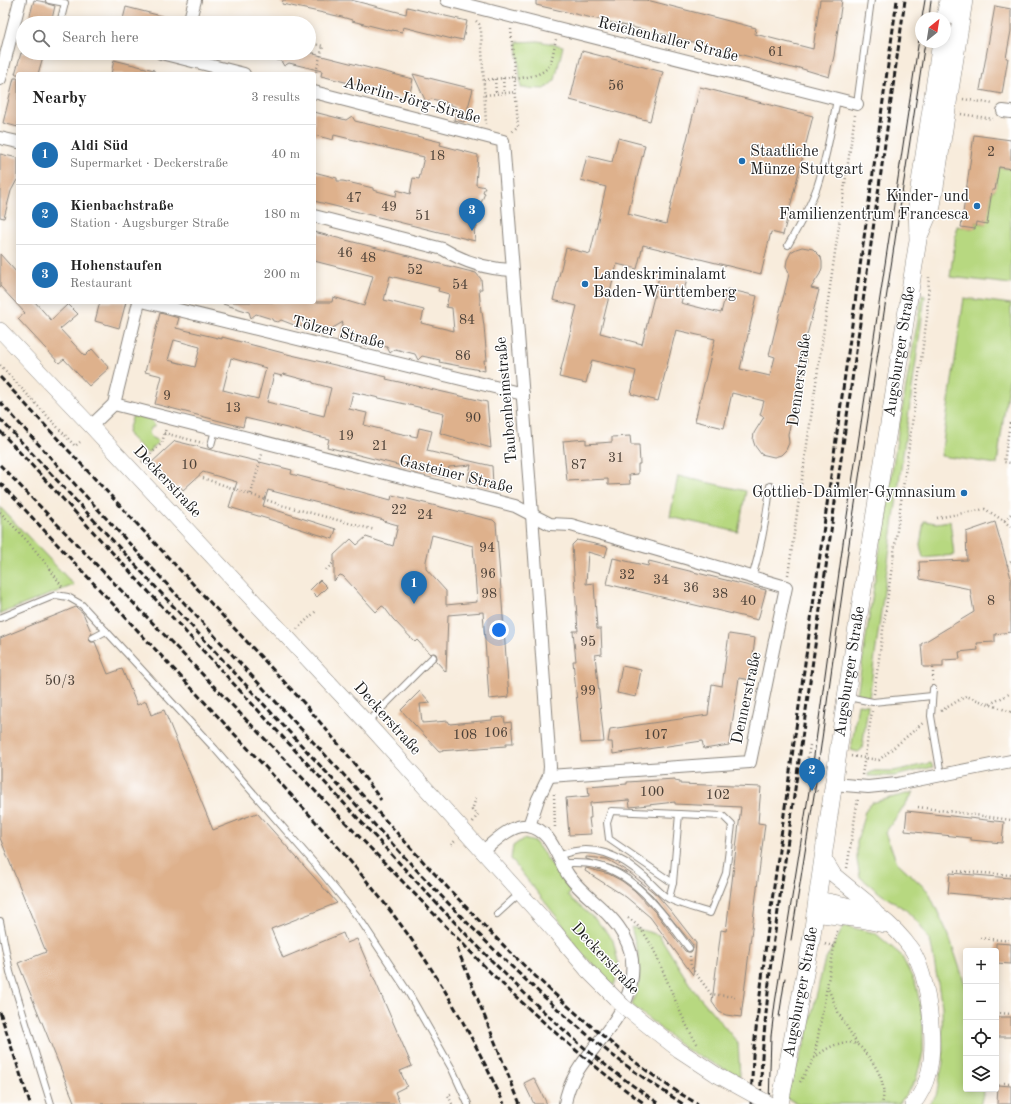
<!DOCTYPE html>
<meta charset="utf-8">
<style>
:root{--surface:#fff;--page:#f6f6f6;--text:#222;--muted:#767676;--line:#e0e0e0;--accent:#1f6fb2}
body{margin:0;font-family:"Old Standard TT",serif;background:var(--page);color:var(--text)}
.controls{position:absolute;right:12px;bottom:12px;display:grid;overflow:hidden;border-radius:4px;box-shadow:0 2px 10px #0003}
.controls button{width:36px;height:36px;display:grid;place-items:center;padding:0;border:0;border-bottom:1px solid var(--line);background:var(--surface);color:var(--text);font:20px sans-serif}
.compass{position:absolute;left:915px;top:12px;width:36px;height:36px;border-radius:50%;background:var(--surface);box-shadow:0 2px 10px #0003;rotate:30deg}
.you{position:absolute;left:499px;top:630px;width:14px;height:14px;margin:-10px;border:3px solid #fff;border-radius:50%;background:#1a73e8;box-shadow:0 0 0 6px #1a73e833}
.badge{display:grid;place-items:center;width:26px;height:26px;border-radius:50%;background:var(--accent);color:#fff;font-size:13px;font-weight:700}
.pin{position:absolute;translate:-50% -33px;filter:drop-shadow(0 1px 2px #0008)}
.pin::after{content:'';position:absolute;top:21px;width:14px;height:12px;background:inherit;clip-path:polygon(0 0,100% 0,50% 100%)}
.list{margin:0;padding:0;list-style:none}
h2{display:flex;justify-content:space-between;align-items:center;height:52px;margin:0;padding:0 16px;font-size:17px}
h2 small{font-size:13px;font-weight:400;color:var(--muted)}
.list li{display:grid;grid-template-columns:26px 1fr auto;gap:12px;align-items:center;box-sizing:border-box;height:60px;padding:0 16px;border-top:1px solid var(--line)}
.list b{display:block;font-size:15px;white-space:nowrap}
.list p{margin:0;font-size:13px;white-space:nowrap;color:var(--muted)}
.list em{font-size:13px;font-style:normal;color:var(--muted)}
.icon{flex:none;width:22px;height:22px;fill:none;stroke:currentColor;stroke-width:2;stroke-linecap:round;stroke-linejoin:round}
.map{position:relative;flex:none;width:1011px;height:1104px;overflow:hidden}
.search{position:absolute;background:var(--surface);box-shadow:0 2px 10px #0003;left:16px;top:16px;width:300px;height:44px;display:flex;align-items:center;gap:10px;box-sizing:border-box;padding:0 14px;border-radius:22px;color:var(--muted);font-size:15px}
.panel{position:absolute;background:var(--surface);box-shadow:0 2px 10px #0003;left:16px;top:72px;width:300px;height:232px;border-radius:4px}
.map>svg:first-child{display:block}
.green{fill:#b7d880;stroke:#6a7a4e}
.building{fill:#deb18c;fill-rule:evenodd}
.lines{fill:none;stroke-linecap:round;stroke-linejoin:round}
.service-casing{stroke:#8a847c;stroke-width:8}
.minor-casing{stroke:#8a847c;stroke-width:14}
.tertiary-casing{stroke:#8a847c;stroke-width:16}
.secondary-casing{stroke:#8a847c;stroke-width:18}
.path{stroke:#8a847c;stroke-width:2.5;stroke-dasharray:1 3;stroke-linecap:butt}
.service{stroke:#fff;stroke-width:6}
.minor{stroke:#fff;stroke-width:12}
.tertiary{stroke:#fff;stroke-width:15}
.secondary{stroke:#fff;stroke-width:17}
.tram{stroke:#1c1c1c;stroke-width:1}
.rail{stroke:#1c1c1c;stroke-width:3;stroke-dasharray:6 3;stroke-linecap:butt}
.tertiary-bridge-casing{stroke:#8a847c;stroke-width:16;stroke-linecap:butt}
.tertiary-bridge{stroke:#fff;stroke-width:15}
.poi-dot{fill:#1f6fb2;stroke:#fff;stroke-width:1.5}
.labels{text-anchor:middle;dominant-baseline:central;stroke-width:3;stroke-linejoin:round;paint-order:stroke}
.number-label{font-size:14px;fill:#4c4138}
.street-label{font-size:16px;fill:#1c1c1c;stroke:#fff}
.poi-label{font-size:16px;fill:#1c1c1c;stroke:#fff;text-anchor:start}
</style>
<div class="map">
<svg width="1011" height="1104" viewBox="0 0 1011 1104">
<rect width="100%" height="100%" fill="#fff"/>
<filter id="ink" filterUnits="userSpaceOnUse"><feTurbulence type="fractalNoise" baseFrequency=".025" numOctaves="2"/><feDisplacementMap in="SourceGraphic" scale="8" xChannelSelector="R" yChannelSelector="G"/><feConvolveMatrix kernelMatrix="1 2 1 2 8 2 1 2 1" color-interpolation-filters="sRGB"/></filter>
<filter id="wash" filterUnits="userSpaceOnUse"><feTurbulence type="fractalNoise" baseFrequency=".012" numOctaves="4" result="noise"/><feDisplacementMap in="SourceGraphic" scale="16" xChannelSelector="R" yChannelSelector="G"/><feGaussianBlur stdDeviation="0.9" result="paint"/><feColorMatrix in="noise" values="0 0 0 0 0 0 0 0 0 0 0 0 0 0 0 0 0 1.4 0 .05"/><feComposite in="paint" operator="in"/></filter>
<g filter="url(#wash)">
<rect width="100%" height="100%" fill="#f8ecdc"/>
<g class="green">
<path d="M538,41L563,46L555,80L545,89L521,88L517,42Z"/>
<path d="M986,165L1011,169V284L950,277L957,226L974,229L976,222L986,224L992,190H995L997,178Z"/>
<path d="M922,295L925,296L869,698L857,695L898,433Z"/>
<path d="M964,298L1011,304V366L997,464L941,456Z"/>
<path d="M133,415L151,419L155,426L151,428L149,433L152,438L157,440L158,442L148,453L146,452L129,436L128,431Z"/>
<path d="M678,476L746,491L738,532L670,517Z"/>
<path d="M0,507L74,585L0,614Z"/>
<path d="M924,521L936,523L950,521L954,555L923,558L920,545Z"/>
<path d="M858,704L868,705L862,749L858,752L851,750Z"/>
<path d="M931,763L933,767L894,776H868V774L874,771H894Z"/>
<path d="M914,792L885,833L897,862L928,891L949,936L966,987V1089H985L980,1104H928L936,1096L943,1063L942,1006L931,944L921,926L906,910L881,894L860,877L857,860V842L865,811L871,803Z"/>
<path d="M523,839L535,842L571,891L568,896L596,920L613,940L619,966L614,986L576,947L563,925L511,859L513,846Z"/>
<path d="M844,926L875,933L901,955L916,985L923,1019V1053L916,1080L899,1104H800L785,1098L805,1043L824,963Z"/>
<path d="M631,927L659,935L692,988L738,1043L740,1077L685,1049L632,1005L639,982L638,953Z"/>
</g>
<g id="blocks">
<g class="building">
<path d="M34,0L45,2L48,4L55,6L51,23H28Z"/>
<path d="M283,0H351L406,14L407,7L467,21L463,40L453,38L452,39L403,27L402,32L392,30V31L352,21V20L342,17L282,4Z"/>
<path d="M536,0H647L756,28L755,34L813,49L820,0H842L834,56L829,77L796,67V69L666,35L536,5Z"/>
<path d="M995,6L1011,9V31L1006,58H1008L1002,94L980,90Z"/>
<path d="M126,7L173,19V23H122Z"/>
<path d="M582,51L663,72L650,121L570,100Z"/>
<path d="M21,53H44L38,74H15Z"/>
<path d="M267,53H315L314,54L413,79L409,98L321,76L322,71L289,63L284,66L281,61L266,57Z"/>
<path d="M114,60L154,70V74H111Z"/>
<path d="M413,74L473,89L464,122L454,120L457,107L447,104L446,102L431,99L426,102Z"/>
<path d="M14,78H18V127L3,123Z"/>
<path d="M700,87L813,116L783,235L771,232L761,274L643,245L637,269L617,264L600,333L642,344L660,273L687,279L681,303L721,313L727,289L757,296L740,369L770,376L775,357L769,355L789,274L786,266L787,260L791,252L796,249L802,247L813,249L821,257L822,262V268L820,274L811,288L819,290L801,357L807,359L788,434L789,443L786,450L781,455L774,457L761,454L755,446L753,440L754,433L764,417L760,415L764,401L732,393L724,428L695,421L715,339L676,330L658,401L631,394L636,371L592,360L586,383L559,377L577,306L553,300L566,248L590,254L606,187L581,180L587,156L612,162L618,138L645,145L628,214L666,224Z"/>
<path d="M314,112L346,120L352,116L355,121L441,142L440,145L478,155L476,185L485,187L483,192L485,193L481,203L474,201L477,228H474L475,241L314,201V172L337,178V181H343L373,188V190L396,196L397,190L410,194L413,178L419,179L424,157L334,135L333,140L314,135Z"/>
<path d="M974,135L1011,140V169L999,167L995,190H992L987,224L976,222L975,229L961,227Z"/>
<path d="M0,154L18,158V178L11,191L4,218L0,217Z"/>
<path d="M314,232L476,273L481,279L482,289H479L481,312H482L484,326L487,360H484L485,371L439,362L440,360L422,356L418,360L415,354L395,349L390,353L387,347L371,343L366,346L364,342L348,338L338,341L343,322L321,335L318,331L301,326L297,329L294,325L281,320L278,322L273,321L272,319L256,314L251,318L249,312L223,304L224,302H332L333,297L364,306L373,276L314,261ZM390,276L439,288L438,291L449,294L446,307L452,308L454,331L421,323L424,310L384,300Z"/>
<path d="M0,254L18,274V302H35L51,320L68,304L78,314L60,329L85,356L92,349L109,368L89,386L64,359L59,363L18,319L25,313L0,286Z"/>
<path d="M100,302H126L119,328L95,321Z"/>
<path d="M160,313L179,318L176,328L222,339V337L287,354L387,377L386,379L487,402L491,448L440,433L444,413L353,392L349,409L367,413L364,425L388,431L417,437L419,428L432,431L427,451L492,466L493,485L489,488L467,482L471,465L449,467L445,477L327,447L329,439L287,428L245,418L243,427L155,404L162,376L145,372ZM174,340L200,347L195,367L168,360ZM231,358L266,368L258,399L223,390ZM274,374L282,376L283,374L313,382V383L331,388L324,416L267,402Z"/>
<path d="M630,436L631,445H639L640,464H638V474L629,475L630,484L608,485V479L567,481L563,441L586,439V444L612,442V437Z"/>
<path d="M175,441L292,470L291,474L354,490L391,500L392,495L493,520L496,523L509,697L489,699L483,612L448,615L446,672L436,661L437,658L436,654L434,653L430,654L417,640L415,642L393,619L384,607L382,606L376,612L343,576L340,575L334,581V555L351,539L357,545L366,537L393,546L398,525L383,521L384,520L268,490L263,506L336,529L333,539L229,507L237,482L203,472L183,490L179,485L175,489L151,463ZM432,535L473,546L477,602L446,605V591L426,569V561Z"/>
<path d="M995,522L1011,578V632L995,634V642L977,643L978,650L959,652L960,659L943,660V667H923L921,644L974,612L970,589L920,579L919,562L967,560L966,532Z"/>
<path d="M577,540L608,547L605,557L588,552L586,584L594,583L597,629H601L602,654L595,655L604,742L581,743L573,661H576L573,631H578L572,545Z"/>
<path d="M613,558L648,566L649,561L766,590L758,620L607,584Z"/>
<path d="M320,580L327,587L317,597L310,590Z"/>
<path d="M76,607L83,613L92,634L89,636V640L91,642H95L108,674L122,669L137,705L146,701L151,715L164,710L213,830L257,813L337,903L271,929L283,958L343,933L347,943L357,939L412,1066L400,1071L407,1086L395,1092L400,1104H75L18,963L46,952L0,838V638Z"/>
<path d="M729,634L755,638L750,680L739,678L729,745L704,749L702,741L613,754L612,742H608L610,729L708,715L712,684L722,686Z"/>
<path d="M622,666L641,670L636,697L617,693Z"/>
<path d="M420,691L431,703L420,704L422,723L448,721L450,724L492,720V718L504,717L505,723L511,722L513,743H506V746L439,751L401,710Z"/>
<path d="M675,779V781L680,782V784L761,787L758,823L765,824L741,1017L726,1015L719,1012L712,1002L721,930L726,931L741,807L675,804V802L630,807L629,800L590,803L591,818H589L591,834L569,835L566,798L589,796L588,787L627,784V782Z"/>
<path d="M907,811L1004,822L1002,843L971,840V838L905,831Z"/>
<path d="M586,857L607,859L630,873L657,895L671,911L696,943L693,975L650,917L626,897L585,871L586,868L609,874L622,881L634,890L656,913L685,951L688,952H691L693,949V945L652,895L627,873L612,866L586,859Z"/>
<path d="M950,873L1011,878V899L948,893Z"/>
<path d="M996,943L1011,944V964L996,963Z"/>
<rect x="996" y="1017" width="15" height="20"/>
<path d="M534,1078L547,1104H534L524,1083Z"/>
<path d="M998,1085L1011,1086V1104H997Z"/>
</g>
</g>
</g>
<g filter="url(#ink)">
<use href="#blocks" fill-opacity="0" stroke="#8a847c" stroke-width="1"/>
<g class="lines">
<defs>
<g id="service">
<path d="M49,0L65,3L60,23"/>
<path d="M857,104L871,0"/>
<path d="M788,245C799,226 810,207 817,187C826,160 832,127 837,99"/>
<path d="M211,445L215,430"/>
<path d="M752,578C761,547 767,517 770,486"/>
<path d="M0,618L56,595L68,597L82,605L215,749L314,863L361,921L408,992L452,1069L468,1104"/>
<path d="M93,638L106,631"/>
<path d="M933,689L931,716L941,775"/>
<path d="M848,697L873,702L932,696"/>
<path d="M367,723L433,657"/>
<path d="M559,856C592,841 621,856 646,878C653,885 661,894 669,899C681,905 697,909 710,913L726,873L732,825L723,816L679,814L673,883L669,898"/>
<path d="M562,863C574,863 585,862 596,865C637,874 665,917 689,948"/>
<path d="M673,883L609,839L607,823L611,811L679,814"/>
<path d="M497,914L520,893"/>
<path d="M0,921L10,972L51,1104"/>
</g>
<g id="minor">
<path d="M447,0L857,104"/>
<path d="M189,23L195,0"/>
<path d="M161,53L244,74"/>
<path d="M0,79L20,0"/>
<path d="M314,92L503,141L532,515L550,767L549,776L538,799L529,826"/>
<path d="M1003,111L1011,112"/>
<path d="M0,138L18,142"/>
<path d="M314,216L443,249C464,262 488,269 512,270"/>
<path d="M146,302L523,394"/>
<path d="M114,404L515,506L550,524L571,525L786,587L750,762L549,776"/>
<path d="M91,426L114,404L139,302"/>
<path d="M833,784L868,787L897,784L1011,761"/>
<path d="M482,852C494,842 511,824 528,826C553,830 557,860 569,876C585,898 611,911 624,936C632,950 634,967 631,983C623,1030 571,1058 565,1104"/>
</g>
<g id="tertiary">
<path d="M0,330L91,426L367,723L556,933L588,971"/>
<path d="M823,857L834,875L867,902L875,912"/>
<path d="M816,899C834,902 850,905 867,911C870,912 875,913 878,915C890,924 903,937 912,950C929,977 936,1041 929,1071C926,1083 921,1095 913,1104"/>
<path d="M814,914L861,920L884,925"/>
<path d="M656,1032L679,1050L717,1075"/>
</g>
<g id="secondary">
<path d="M945,18L948,0"/>
<path d="M920,234L932,206L964,0"/>
<path id="s1" d="M780,1104L811,942L846,697L918,240L917,202L941,42"/>
</g>
</defs>
<use href="#service" class="service-casing"/>
<use href="#minor" class="minor-casing"/>
<use href="#tertiary" class="tertiary-casing"/>
<use href="#secondary" class="secondary-casing"/>
<g class="path">
<path d="M203,16L230,23"/>
<path d="M476,21L479,24L481,31L486,124"/>
<path d="M511,29L518,126L511,133"/>
<path d="M309,43L323,46L314,79"/>
<path d="M503,78L504,93"/>
<path d="M495,79L496,94"/>
<path d="M515,79C526,77 544,76 550,64C553,57 554,47 556,39"/>
<path d="M484,80L514,77"/>
<path d="M485,95L516,92"/>
<path d="M963,99L994,104"/>
<path d="M961,114L993,119"/>
<path d="M0,365L75,446L80,442"/>
<path d="M1010,423L1004,462L1011,463"/>
<path d="M164,433L203,443"/>
<path d="M142,462L162,443L166,428"/>
<path d="M203,478L281,505L375,530"/>
<path d="M251,494L262,454"/>
<path d="M0,512C23,536 45,559 62,587"/>
<path d="M937,518L985,509L1004,521L1011,514"/>
<path d="M1004,521L1011,527"/>
<path d="M1007,565L1011,562"/>
<path d="M326,570L334,562"/>
<path d="M788,575L855,115"/>
<path d="M297,629L316,611"/>
<path d="M933,681V667"/>
<path d="M874,694L927,317L929,277"/>
<path d="M990,704L1011,693"/>
<path d="M941,711L966,696L1011,712"/>
<path d="M810,745L804,780L818,792"/>
<path d="M851,756L879,760L924,722"/>
<path d="M862,775L872,711"/>
<path d="M554,794L555,829"/>
<path d="M918,807L1011,820"/>
<path d="M473,822L478,814L472,810L476,798"/>
<path d="M451,845L456,840"/>
<path d="M847,868L858,798"/>
<path d="M954,871L1011,875"/>
<path d="M628,918C648,931 656,955 665,976C675,999 684,1024 698,1045"/>
<path d="M980,938L1011,941"/>
<path d="M825,944L834,946"/>
<path d="M690,956L691,967L711,994L735,997"/>
<path d="M827,986L839,1014L858,1045"/>
<path d="M996,1013L1011,1014"/>
<path d="M814,1058C824,1049 846,1036 859,1046C861,1047 864,1051 865,1053C878,1067 887,1085 882,1104"/>
<path d="M800,1082L814,1059L837,931"/>
<path d="M1004,1083H1011"/>
<path d="M452,1104L448,1095L453,1093"/>
</g>
<use href="#service" class="service"/>
<use href="#minor" class="minor"/>
<use href="#tertiary" class="tertiary"/>
<use href="#secondary" class="secondary"/>
<g class="tram">
<path d="M922,18L925,0"/>
<path d="M929,18L931,0"/>
<path d="M791,940L815,789L850,537L925,42"/>
<path d="M779,1017L785,978"/>
<path d="M769,1104L771,1036L775,1003L810,785L844,536L921,26"/>
</g>
<g class="rail">
<path d="M0,377L303,702L351,759L381,800"/>
<path d="M0,402C117,531 236,659 355,787C432,871 509,958 597,1031C629,1058 662,1084 698,1104"/>
<path d="M0,419C110,537 218,655 327,773C417,871 507,971 611,1054C634,1072 659,1088 683,1104"/>
<path d="M0,431L439,906C508,978 576,1050 660,1104"/>
<path d="M0,465L492,974C541,1021 590,1065 645,1104"/>
<path d="M0,483C70,558 140,633 210,708C276,779 346,850 404,929C444,984 476,1043 504,1104"/>
<path d="M457,948L520,1104"/>
<path d="M0,1012L30,1104"/>
<path d="M751,1104L753,1055L766,944L897,0"/>
<path d="M760,1104L762,1056L771,961L905,0"/>
</g>
<defs>
<g id="tertiary-bridge">
<path d="M588,971L623,1006L656,1032"/>
<path d="M717,1075L770,1104"/>
</g>
</defs>
<use href="#tertiary-bridge" class="tertiary-bridge-casing"/>
<use href="#tertiary-bridge" class="tertiary-bridge"/>
</g>
</g>
<g class="poi-dot">
<circle cx="742" cy="161" r="4"/>
<circle cx="977" cy="206" r="4"/>
<circle cx="585" cy="284" r="4"/>
<circle cx="964" cy="493" r="4"/>
</g>
<g class="labels">
<g class="number-label">
<text x="776" y="52">61</text>
<text x="616" y="86">56</text>
<text x="991" y="152">2</text>
<text x="437" y="156">18</text>
<text x="354" y="198">47</text>
<text x="389" y="207">49</text>
<text x="423" y="216">51</text>
<text x="345" y="253">46</text>
<text x="368" y="258">48</text>
<text x="415" y="270">52</text>
<text x="460" y="285">54</text>
<text x="467" y="320">84</text>
<text x="463" y="356">86</text>
<text x="167" y="396">9</text>
<text x="233" y="408">13</text>
<text x="473" y="418">90</text>
<text x="346" y="436">19</text>
<text x="380" y="446">21</text>
<text x="616" y="458">31</text>
<text x="189" y="465">10</text>
<text x="579" y="465">87</text>
<text x="399" y="510">22</text>
<text x="425" y="515">24</text>
<text x="487" y="548">94</text>
<text x="488" y="574">96</text>
<text x="627" y="575">32</text>
<text x="661" y="580">34</text>
<text x="691" y="588">36</text>
<text x="489" y="594">98</text>
<text x="720" y="594">38</text>
<text x="748" y="601">40</text>
<text x="991" y="601">8</text>
<text x="588" y="642">95</text>
<text x="60" y="681">50/3</text>
<text x="588" y="691">99</text>
<text x="496" y="733">106</text>
<text x="465" y="735">108</text>
<text x="656" y="735">107</text>
<text x="652" y="792">100</text>
<text x="718" y="795">102</text>
</g>
<g class="street-label">
<text transform="translate(668 40) rotate(14)">Reichenhaller Straße</text>
<text transform="translate(412 101) rotate(15)">Aberlin-Jörg-Straße</text>
<text transform="translate(338 333) rotate(14)">Tölzer Straße</text>
<text stroke="none"><textPath href="#s1" startOffset="762">Augsburger Straße</textPath></text>
<text transform="translate(800 380) rotate(-82)">Dennerstraße</text>
<text transform="translate(507 400) rotate(-95)">Taubenheimstraße</text>
<text transform="translate(456 475) rotate(14)">Gasteiner Straße</text>
<text transform="translate(167 482) rotate(47)">Deckerstraße</text>
<text stroke="none"><textPath href="#s1" startOffset="438">Augsburger Straße</textPath></text>
<text transform="translate(747 698) rotate(-78)">Dennerstraße</text>
<text transform="translate(387 719) rotate(48)">Deckerstraße</text>
<text transform="translate(605 959) rotate(47)">Deckerstraße</text>
<text stroke="none"><textPath href="#s1" startOffset="114">Augsburger Straße</textPath></text>
</g>
<g class="poi-label">
<text x="750" y="152">Staatliche<tspan x="750" dy="18">Münze Stuttgart</tspan></text>
<text x="969" y="197" text-anchor="end">Kinder- und<tspan x="969" dy="18">Familienzentrum Francesca</tspan></text>
<text x="593" y="275">Landeskriminalamt<tspan x="593" dy="18">Baden-Württemberg</tspan></text>
<text x="956" y="493" text-anchor="end">Gottlieb-Daimler-Gymnasium</text>
</g>
</g>
</svg>
<div class="controls">
<button>+</button>
<button>−</button>
<button><svg class="icon" aria-label="locate" viewBox="0 0 24 24"><circle cx="12" cy="12" r="6"/><path d="M12 2v4M12 18v4M2 12h4M18 12h4"/></svg></button>
<button><svg class="icon" aria-label="layers" viewBox="0 0 24 24"><path d="M12 4l9 5-9 5-9-5zM3 14l9 5 9-5"/></svg></button>
</div>
<svg class="compass" viewBox="-18 -18 36 36"><path d="M0-13l5 13h-10z" fill="#e53935"/><path d="M0 13l5-13h-10z" fill="#767676"/></svg>
<div class="you"></div>
<div class="pin badge" style="left:414px;top:604px">1</div>
<div class="pin badge" style="left:812px;top:791px">2</div>
<div class="pin badge" style="left:472px;top:231px">3</div>
<div class="search"><svg class="icon" aria-label="search" viewBox="0 0 24 24"><circle cx="10" cy="10" r="6"/><path d="M15 15l6 6"/></svg>Search here</div>
<section class="panel">
<h2>Nearby<small>3 results</small></h2>
<ul class="list">
<li><span class="badge">1</span><div><b>Aldi Süd</b><p>Supermarket · Deckerstraße</p></div><em>40 m</em></li>
<li><span class="badge">2</span><div><b>Kienbachstraße</b><p>Station · Augsburger Straße</p></div><em>180 m</em></li>
<li><span class="badge">3</span><div><b>Hohenstaufen</b><p>Restaurant</p></div><em>200 m</em></li>
</ul>
</section>
</div>
